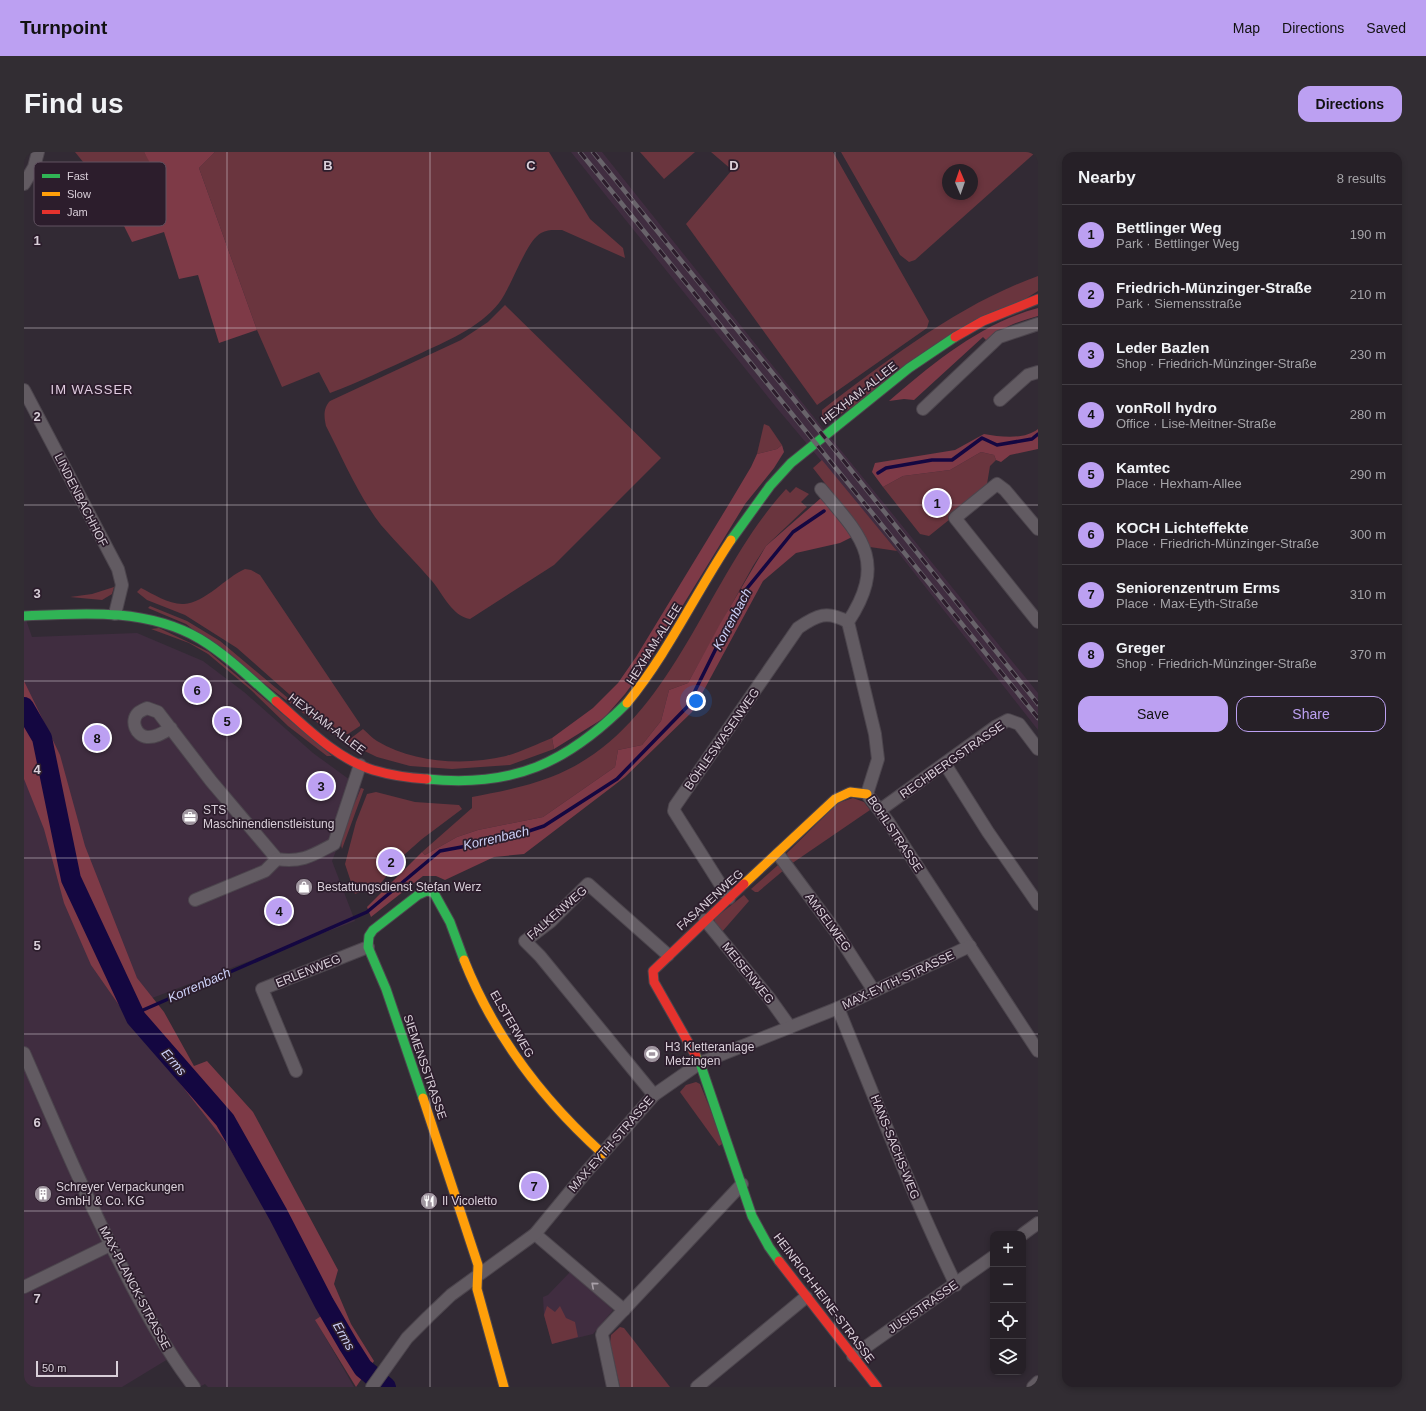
<!DOCTYPE html>
<meta charset="utf-8">
<style>
:root{--surface:#262027;--page:#322d33;--text:#f1f3f6;--muted:#a4a3a7;--line:#423e44;--accent:#bca0f2}
body{margin:0;font-family:Helvetica,sans-serif;background:var(--page);color:var(--text)}
.controls{position:absolute;right:12px;bottom:12px;display:grid;overflow:hidden;border-radius:8px;box-shadow:0 2px 6px #0003}
.controls button{width:36px;height:36px;display:grid;place-items:center;padding:0;border:0;border-bottom:1px solid var(--line);background:var(--surface);color:var(--text);font:20px sans-serif}
.compass{position:absolute;left:918px;top:12px;width:36px;height:36px;border-radius:50%;background:var(--surface);box-shadow:0 2px 6px #0003;rotate:358deg}
.scale{position:absolute;left:12px;bottom:10px;width:82px;box-sizing:border-box;padding-left:4px;border:2px solid #d9cfd9;border-top:0;font-size:11px;line-height:14px;white-space:nowrap;color:#d9cfd9;-webkit-text-stroke:3px #2c1d2c;paint-order:stroke}
.you{position:absolute;left:672px;top:549px;width:14px;height:14px;margin:-10px;border:3px solid #fff;border-radius:50%;background:#1a73e8;box-shadow:0 0 0 6px #1a73e833}
.badge{display:grid;place-items:center;width:26px;height:26px;border-radius:50%;background:var(--accent);color:#111;font-size:13px;font-weight:700}
.pin{position:absolute;translate:-50% -50%;border:2px solid #fff;box-shadow:0 1px 4px #0006}
.list{margin:0;padding:0;list-style:none}
h2{display:flex;justify-content:space-between;align-items:center;height:52px;margin:0;padding:0 16px;font-size:17px}
h2 small{font-size:13px;font-weight:400;color:var(--muted)}
.list li{display:grid;grid-template-columns:26px 1fr auto;gap:12px;align-items:center;box-sizing:border-box;height:60px;padding:0 16px;border-top:1px solid var(--line)}
.list b{display:block;font-size:15px;white-space:nowrap}
.list p{margin:0;font-size:13px;white-space:nowrap;color:var(--muted)}
.list em{font-size:13px;font-style:normal;color:var(--muted)}
.actions{display:flex;gap:8px;padding:12px 16px}
.actions a{flex:1;padding:9px 0;border:1px solid var(--accent);border-radius:12px;text-align:center;font-size:14px;color:var(--accent)}
.actions .main{background:var(--accent);color:#111}
.icon{flex:none;width:22px;height:22px;fill:none;stroke:currentColor;stroke-width:2;stroke-linecap:round;stroke-linejoin:round}
.map{position:relative;flex:none;width:1014px;height:1235px;overflow:hidden;border-radius:12px}
header{display:flex;align-items:center;gap:24px;box-sizing:border-box;height:56px;padding:0 20px;background:var(--accent);color:#111}
header strong{font-size:19px}
nav{display:flex;gap:22px;margin-inline-start:auto;font-size:14px}
.intro{display:flex;align-items:center;justify-content:space-between;box-sizing:border-box;height:96px;padding:0 24px}
h1{margin:0;font-size:28px}
.button{padding:10px 18px;border-radius:12px;background:var(--accent);color:#111;font-size:14px;font-weight:700}
main{display:flex;gap:24px;padding:0 24px}
aside{flex:1;background:var(--surface);border-radius:12px;box-shadow:0 2px 6px #0003}
.map>svg:first-child{display:block}
.built{fill:#402d40}
.green{fill:#6a353e;fill-rule:evenodd}
.forest{fill:#7e3a47}
.lines{fill:none;stroke-linecap:round;stroke-linejoin:round}
.stream{stroke:#140741;stroke-width:3.5}
.river{stroke:#140741;stroke-width:20}
.street-casing{stroke:#4c454d;stroke-width:14}
.fast-casing{stroke:#4c454d;stroke-width:11}
.slow-casing{stroke:#4c454d;stroke-width:11}
.jam-casing{stroke:#4c454d;stroke-width:11}
.street{stroke:#625b62;stroke-width:12}
.fast{stroke:#30b455;stroke-width:9}
.slow{stroke:#ff9f0a;stroke-width:9}
.jam{stroke:#e5322d;stroke-width:9}
.rail-casing{stroke:#68636a;stroke-width:4.5}
.rail{stroke:#2c1d2c;stroke-width:3;stroke-dasharray:9;stroke-linecap:butt}
.oneway{stroke:#a9a1a9}
.grid{fill:none;stroke:#d9cfd9;stroke-width:1;stroke-opacity:0.55}
.labels{text-anchor:middle;dominant-baseline:central;stroke-width:3.5;stroke-linejoin:round;paint-order:stroke}
.street-label{font-size:12px;fill:#d9cfd9;stroke:#2c1d2c}
.poi-label{font-size:12px;fill:#d9cfd9;stroke:#2c1d2c;text-anchor:start}
.neighbourhood-label{font-size:13px;letter-spacing:1px;fill:#e0cce0;stroke:#2c1d2c}
.water-label{font-size:13px;font-style:italic;fill:#ced2f9;stroke:#2c1d2c}
.key{fill:#2c1d2c;stroke:#605260;stroke-width:1}
.key-label{font-size:11px;fill:#d9cfd9}
.grid-label{font-size:13px;text-anchor:middle;font-weight:bold;fill:#d9cfd9;stroke:#2c1d2c;stroke-width:3.5;stroke-linejoin:round;paint-order:stroke}
</style>
<header>
<strong>Turnpoint</strong>
<nav><a>Map</a><a>Directions</a><a>Saved</a></nav>
</header>
<div class="intro"><h1>Find us</h1><a class="button">Directions</a></div>
<main>
<div class="map">
<svg width="1014" height="1235" viewBox="0 0 1014 1235">
<rect width="100%" height="100%" fill="#322a34"/>
<g class="built">
<path d="M547,0H578L789,264L1014,541V578L873,399L752,255Z"/>
<path d="M0,462L8,485L113,481L179,509L220,540L289,601L337,636L308,709L331,769L102,856L203,989L245,1065L304,1162L292,1169L330,1235H184L181,1232L175,1235L144,1207L98,1235H0Z"/>
<path d="M547,1119L589,1158L569,1182L528,1192L520,1163L519,1145L524,1143Z"/>
</g>
<g class="green">
<path d="M51,0H120L127,10L82,38Z"/>
<path d="M191,0H525L566,67L599,96L601,106L538,78C531,78 524,77 517,81C502,89 487,136 475,151C454,177 422,189 393,203C364,216 336,230 306,241L295,220L258,235L233,178L175,16Z"/>
<path d="M616,0H671L640,27Z"/>
<path d="M687,0H809L905,169L903,176L793,253L662,72L708,18Z"/>
<path d="M817,0H1012L891,108L885,110L876,103ZM924,18H948V42H924Z"/>
<path d="M1014,124V139L804,270L798,263V258C865,207 934,153 1014,124Z"/>
<path d="M481,153L637,306L530,413L446,467C428,464 419,442 408,429C392,410 373,392 357,373C334,343 319,307 302,274C300,265 299,256 306,249L437,188L464,170Z"/>
<path d="M740,272L745,274L758,293L753,297L733,302Z"/>
<path d="M957,300L970,303L972,308L966,314L962,338L905,384L896,382L859,335L879,324L926,318Z"/>
<path d="M798,308L873,399L846,395L832,371L789,316Z"/>
<path d="M772,335L785,342L777,350L783,355L742,394L729,414L664,531L645,538L637,569L618,593L594,598L591,615L519,665L454,678L433,685L401,703L398,700L448,656V645C474,640 501,635 527,625C649,578 679,427 762,337L766,341Z"/>
<path d="M221,417L227,418L236,423L336,572V574L324,582H320L274,550L213,496L161,463L123,448L113,440L117,436C129,442 146,453 160,452C181,451 202,425 221,417Z"/>
<path d="M90,435L88,442L78,448L46,445L68,442Z"/>
<path d="M126,454L163,469L196,489L271,552L318,584L319,588L279,561L162,472L124,456Z"/>
<path d="M135,476L185,500L308,604H303L264,574L227,538L184,502L165,491L127,477Z"/>
<path d="M339,577C344,581 348,586 353,589C390,611 440,614 482,604C497,600 513,592 528,586L530,597L486,613L428,617L386,614L353,605L322,590Z"/>
<path d="M337,636L340,637L318,697C314,684 332,650 337,636Z"/>
<path d="M352,640L391,650L435,653L438,657L398,687L381,702L351,738L348,733L341,738L331,742L321,712L332,670L343,642Z"/>
<path d="M829,646L840,650L846,658L767,712L764,708L763,701L814,651Z"/>
<path d="M754,713L760,718L734,740H731L727,737Z"/>
<path d="M720,743L725,749L697,781L690,772L691,766Z"/>
<path d="M672,930L676,932L700,991L695,994L656,940L662,933Z"/>
<path d="M523,1154L531,1160L536,1154L542,1166L551,1170L554,1185L528,1192L520,1163Z"/>
<path d="M596,1175L600,1176L646,1235H596L586,1191L587,1183Z"/>
</g>
<g class="forest">
<path d="M120,0H191L175,16L233,178L195,191L174,123L155,127L140,80L108,90L82,38L126,11Z"/>
<path d="M1014,156V164C993,170 979,174 964,190L959,185L890,248L880,247L865,249C909,211 957,171 1014,156Z"/>
<path d="M1014,277V297L986,303L977,310L972,308L970,303L957,300L926,318L879,324L859,335L848,320L851,311L931,298L960,282C977,285 1000,288 1014,277Z"/>
<path d="M758,293L760,300L750,316L721,352L621,515L601,542L580,566L530,597L528,586L569,556L594,531L612,505L705,352L727,315L733,302L753,297Z"/>
<path d="M797,346L828,385L816,391L772,401L739,429L668,560L601,625L500,702L470,705L421,728L412,724H399L347,765L343,755L398,700L401,703L433,685L454,678L519,665L591,615L594,598L618,593L637,569L645,538L664,531L696,472L742,394Z"/>
<path d="M0,529L36,603L61,694L113,826L140,860L170,914L183,909L229,960L314,1118L310,1132L327,1172L350,1209L332,1235L291,1168L302,1161L203,992L145,917L111,876L67,813L40,751L20,677L0,627Z"/>
</g>
<g class="lines">
<g class="stream">
<path d="M854,321L862,316L908,308H928L958,286L973,293L1008,287L1014,282"/>
<path d="M110,862L343,760L416,699L481,687L520,674L593,627L663,555L720,440L769,380L800,359"/>
</g>
<path class="river" d="M0,555L18,586L47,727L112,866L201,968L254,1062L300,1151L325,1194L339,1216L362,1235"/>
<defs>
<g id="street">
<path d="M0,32L10,15L14,0"/>
<path d="M0,238L94,417L98,433L91,462"/>
<path d="M976,248L1004,223L1014,220"/>
<path d="M899,257L975,185L1014,172"/>
<path d="M797,337C837,384 864,409 824,470L851,582L854,607L843,642L865,671L1014,899"/>
<path d="M1014,377L981,338L973,332L931,366L1014,470"/>
<path d="M147,576C140,580 132,586 123,585C112,584 106,569 114,561C116,559 121,557 123,556L134,560L187,629L253,707C278,711 289,703 310,692L336,613"/>
<path d="M921,612L964,680L1014,752"/>
<path d="M856,658L971,575L984,568L995,572L1014,597"/>
<path d="M754,702L812,780L850,839"/>
<path d="M705,746L650,659L651,654L774,476C793,463 803,458 824,470"/>
<path d="M171,748L241,719L253,707"/>
<path d="M681,768L746,847L766,875"/>
<path d="M814,856C852,949 888,1042 932,1133"/>
<path d="M0,901C31,972 61,1044 97,1113C119,1156 141,1197 170,1235"/>
<path d="M272,919L238,837L344,795"/>
<path d="M630,943L516,804L501,789L526,770L564,732L644,803"/>
<path d="M511,1082L600,1158"/>
<path d="M999,1082L1014,1071"/>
<path d="M0,1135L86,1093"/>
<path d="M829,1204L969,1105"/>
<path d="M348,1235L383,1186L404,1165L427,1143L511,1082L563,1019L630,943L676,911L814,856L946,794"/>
<path d="M589,1235L578,1183L579,1180L718,1032"/>
<path d="M673,1235L782,1145"/>
<path d="M1009,1235L1014,1230"/>
</g>
<g id="fast">
<path d="M707,388L746,334L767,311L885,216L931,185"/>
<path d="M0,464C59,461 123,456 176,487C204,504 228,528 252,549"/>
<path d="M403,627C489,636 543,611 603,551"/>
<path d="M672,904L676,911L728,1064L745,1095L755,1109"/>
<path d="M399,946L362,837L344,795L345,784L349,778L394,743L403,739L410,741L426,770L440,808"/>
</g>
<g id="slow">
<path d="M603,551C644,501 671,442 707,388"/>
<path d="M720,732L811,647L826,640L843,642"/>
<path d="M440,808C470,884 519,948 579,1002"/>
<path d="M399,946L454,1113L453,1137L480,1235"/>
</g>
<g id="jam">
<path d="M931,185L959,169L1014,147"/>
<path d="M252,549C281,574 311,606 349,618C366,623 385,626 403,627"/>
<path d="M672,904L630,830L629,819L720,732"/>
<path d="M755,1109L853,1235"/>
</g>
</defs>
<use href="#street" class="street-casing"/>
<use href="#fast" class="fast-casing"/>
<use href="#slow" class="slow-casing"/>
<use href="#jam" class="jam-casing"/>
<use href="#street" class="street"/>
<use href="#fast" class="fast"/>
<use href="#slow" class="slow"/>
<use href="#jam" class="jam"/>
<defs>
<g id="rail">
<path d="M556,0L1014,566"/>
<path d="M569,0L815,303L1014,552"/>
</g>
</defs>
<use href="#rail" class="rail-casing"/>
<use href="#rail" class="rail"/>
</g>
<defs><path id="oneway-chevron" d="M-2-3.5L2.5 0L-2 3.5" fill="none" stroke-width="1.6" stroke-linecap="round" stroke-linejoin="round"/></defs>
<use class="oneway" href="#oneway-chevron" transform="translate(570 1133) rotate(-139)"/>
<path class="grid" d="M203,0V1235M406,0V1235M608,0V1235M811,0V1235M0,176H1014M0,353H1014M0,529H1014M0,706H1014M0,882H1014M0,1059H1014"/>
<defs>
<symbol id="office-disc" viewBox="-11 -11 22 22"><circle r="9.5" fill="#9f959f" stroke="#2c1d2c"/><path d="M-6-3h4V-5.5h4V-3h4V5H-6ZM-1-4.5V-3h2v-1.5ZM-6 0V1H6V0Z" fill="#fff"/></symbol>
<symbol id="shop-disc" viewBox="-11 -11 22 22"><circle r="9.5" fill="#9f959f" stroke="#2c1d2c"/><path d="M-5-2.5h2.3a2.7 3.5 0 0 1 5.4 0H5L5.5 6h-11ZM-1.5-2.5h3a1.5 2.3 0 0 0-3 0Z" fill="#fff"/></symbol>
<symbol id="stadium-disc" viewBox="-11 -11 22 22"><circle r="9.5" fill="#9f959f" stroke="#2c1d2c"/><path d="M0-5a6.5 5 0 1 0 0 10a6.5 5 0 1 0 0-10ZM-3.5-1.8h7v3.6h-7Z" fill="#fff"/></symbol>
<symbol id="building-disc" viewBox="-11 -11 22 22"><circle r="9.5" fill="#9f959f" stroke="#2c1d2c"/><path d="M-4-6H4V6H1V3H-1V6H-4ZM-2.5-4.3h1.7v1.8h-1.7ZM.8-4.3h1.7v1.8H.8ZM-2.5-1h1.7V.8h-1.7ZM.8-1h1.7V.8H.8Z" fill="#fff"/></symbol>
<symbol id="restaurant-disc" viewBox="-11 -11 22 22"><circle r="9.5" fill="#9f959f" stroke="#2c1d2c"/><path d="M-5-6h1v4h1v-4h1v4h1v-4h1v5L-1.5 .5V6h-2V.5L-5-1ZM5-6V6H3V1.5H1.5Q1.5-4 5-6Z" fill="#fff"/></symbol>
</defs>
<g fill-rule="evenodd">
<use href="#office-disc" x="156" y="655" width="20" height="20"/>
<use href="#shop-disc" x="270" y="725" width="20" height="20"/>
<use href="#stadium-disc" x="618" y="892" width="20" height="20"/>
<use href="#building-disc" x="9" y="1032" width="20" height="20"/>
<use href="#restaurant-disc" x="395" y="1039" width="20" height="20"/>
</g>
<g class="labels">
<g class="street-label">
<text transform="translate(835 241) rotate(-38)">HEXHAM-ALLEE</text>
<text transform="translate(57 348) rotate(63)">LINDENBACHHOF</text>
<text transform="translate(630 492) rotate(-58)">HEXHAM-ALLEE</text>
<text transform="translate(303 572) rotate(37)">HEXHAM-ALLEE</text>
<text transform="translate(698 587) rotate(-55)">BÖHLESWASENWEG</text>
<text transform="translate(928 608) rotate(-35)">RECHBERGSTRASSE</text>
<text transform="translate(871 682) rotate(56)">BOHLSTRASSE</text>
<text transform="translate(686 748) rotate(-42)">FASANENWEG</text>
<text transform="translate(533 761) rotate(-41)">FALKENWEG</text>
<text transform="translate(804 770) rotate(54)">AMSELWEG</text>
<text transform="translate(284 819) rotate(-22)">ERLENWEG</text>
<text transform="translate(724 821) rotate(51)">MEISENWEG</text>
<text transform="translate(874 828) rotate(-25)">MAX-EYTH-STRASSE</text>
<text transform="translate(488 872) rotate(60)">ELSTERWEG</text>
<text transform="translate(401 915) rotate(71)">SIEMENSSTRASSE</text>
<text transform="translate(587 992) rotate(-49)">MAX-EYTH-STRASSE</text>
<text transform="translate(871 995) rotate(68)">HANS-SACHS-WEG</text>
<text transform="translate(111 1136) rotate(62)">MAX-PLANCK-STRASSE</text>
<text transform="translate(800 1146) rotate(53)">HEINRICH-HEINE-STRASSE</text>
<text transform="translate(899 1155) rotate(-35)">JUSISTRASSE</text>
</g>
<g class="poi-label">
<text x="179" y="658">STS<tspan x="179" dy="14">Maschinendienstleistung</tspan></text>
<text x="293" y="735">Bestattungsdienst Stefan Werz</text>
<text x="641" y="895">H3 Kletteranlage<tspan x="641" dy="14">Metzingen</tspan></text>
<text x="32" y="1035">Schreyer Verpackungen<tspan x="32" dy="14">GmbH &amp; Co. KG</tspan></text>
<text x="418" y="1049">Il Vicoletto</text>
</g>
<g class="neighbourhood-label">
<text x="68" y="237">IM WASSER</text>
</g>
<g class="water-label">
<text transform="translate(708 467) rotate(-62)">Korrenbach</text>
<text transform="translate(472 686) rotate(-13)">Korrenbach</text>
<text transform="translate(175 833) rotate(-24)">Korrenbach</text>
<text transform="translate(150 910) rotate(49)">Erms</text>
<text transform="translate(320 1184) rotate(60)">Erms</text>
</g>
</g>
<rect x="10" y="10" width="132" height="64" rx="6" class="key"/>
<rect x="18" y="22" width="18" height="4" fill="#30b455"/>
<rect x="18" y="40" width="18" height="4" fill="#ff9f0a"/>
<rect x="18" y="58" width="18" height="4" fill="#e5322d"/>
<g class="key-label">
<text x="43" y="28">Fast</text>
<text x="43" y="46">Slow</text>
<text x="43" y="64">Jam</text>
</g>
<g class="grid-label">
<text x="304" y="18">B</text>
<text x="507" y="18">C</text>
<text x="710" y="18">D</text>
<text x="13" y="93">1</text>
<text x="13" y="269">2</text>
<text x="13" y="446">3</text>
<text x="13" y="622">4</text>
<text x="13" y="798">5</text>
<text x="13" y="975">6</text>
<text x="13" y="1151">7</text>
</g>
</svg>
<div class="controls">
<button>+</button>
<button>−</button>
<button><svg class="icon" aria-label="locate" viewBox="0 0 24 24"><circle cx="12" cy="12" r="6"/><path d="M12 2v4M12 18v4M2 12h4M18 12h4"/></svg></button>
<button><svg class="icon" aria-label="layers" viewBox="0 0 24 24"><path d="M12 4l9 5-9 5-9-5zM3 14l9 5 9-5"/></svg></button>
</div>
<svg class="compass" viewBox="-18 -18 36 36"><path d="M0-13l5 13h-10z" fill="#e53935"/><path d="M0 13l5-13h-10z" fill="#a4a3a7"/></svg>
<div class="scale">50 m</div>
<div class="you"></div>
<div class="pin badge" style="left:913px;top:351px">1</div>
<div class="pin badge" style="left:367px;top:710px">2</div>
<div class="pin badge" style="left:297px;top:634px">3</div>
<div class="pin badge" style="left:255px;top:759px">4</div>
<div class="pin badge" style="left:203px;top:569px">5</div>
<div class="pin badge" style="left:173px;top:538px">6</div>
<div class="pin badge" style="left:510px;top:1034px">7</div>
<div class="pin badge" style="left:73px;top:586px">8</div>
</div>
<aside>
<h2>Nearby<small>8 results</small></h2>
<ul class="list">
<li><span class="badge">1</span><div><b>Bettlinger Weg</b><p>Park · Bettlinger Weg</p></div><em>190 m</em></li>
<li><span class="badge">2</span><div><b>Friedrich-Münzinger-Straße</b><p>Park · Siemensstraße</p></div><em>210 m</em></li>
<li><span class="badge">3</span><div><b>Leder Bazlen</b><p>Shop · Friedrich-Münzinger-Straße</p></div><em>230 m</em></li>
<li><span class="badge">4</span><div><b>vonRoll hydro</b><p>Office · Lise-Meitner-Straße</p></div><em>280 m</em></li>
<li><span class="badge">5</span><div><b>Kamtec</b><p>Place · Hexham-Allee</p></div><em>290 m</em></li>
<li><span class="badge">6</span><div><b>KOCH Lichteffekte</b><p>Place · Friedrich-Münzinger-Straße</p></div><em>300 m</em></li>
<li><span class="badge">7</span><div><b>Seniorenzentrum Erms</b><p>Place · Max-Eyth-Straße</p></div><em>310 m</em></li>
<li><span class="badge">8</span><div><b>Greger</b><p>Shop · Friedrich-Münzinger-Straße</p></div><em>370 m</em></li>
</ul>
<div class="actions"><a class="main">Save</a><a>Share</a></div>
</aside>
</main>
